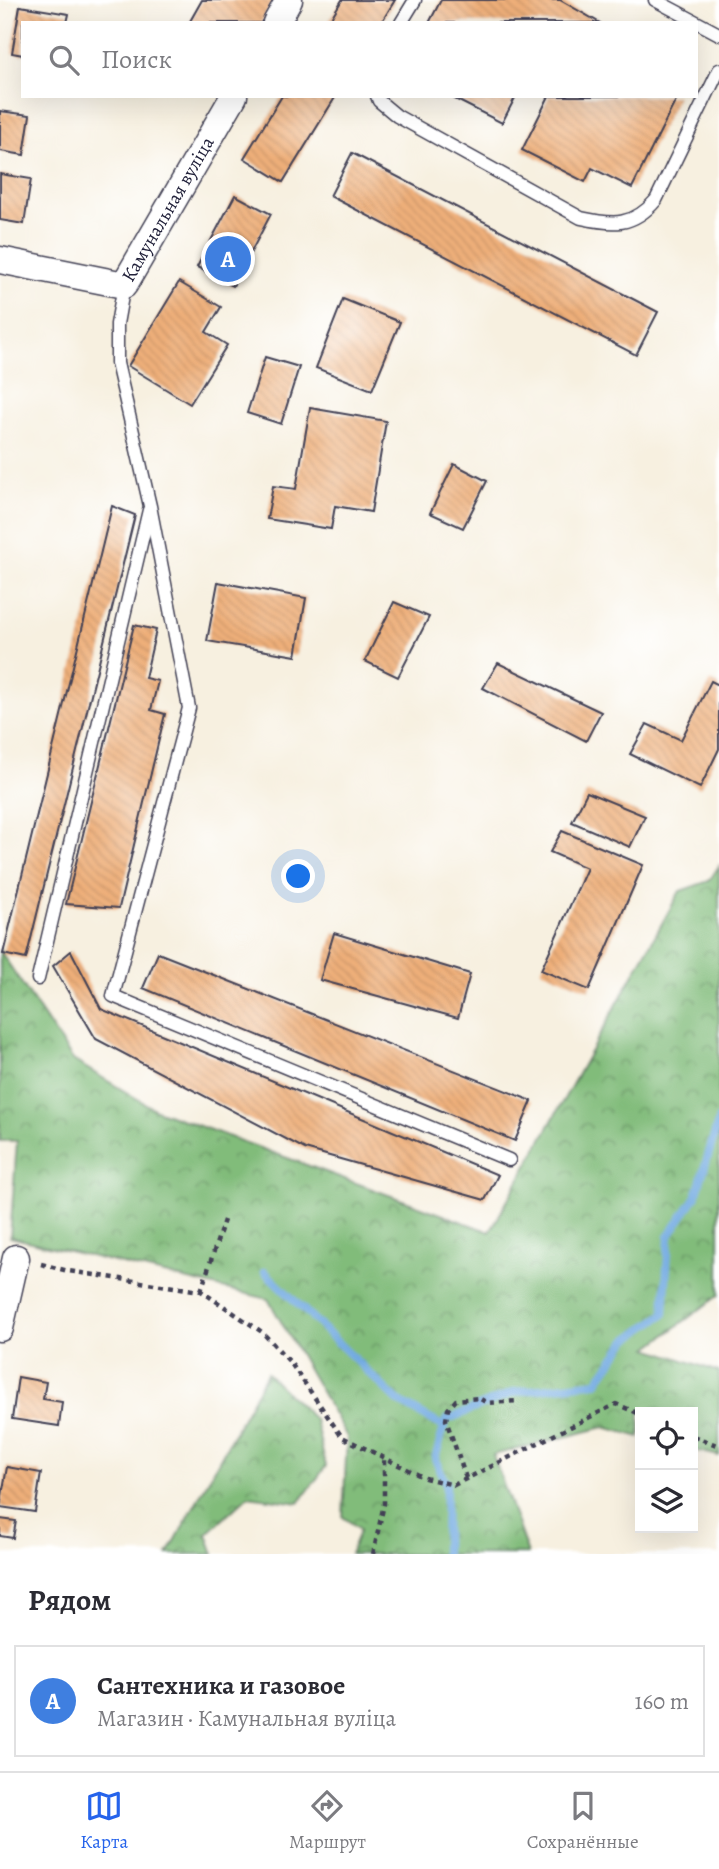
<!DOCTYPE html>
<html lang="ru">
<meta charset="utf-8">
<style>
:root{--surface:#fff;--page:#f7f7f7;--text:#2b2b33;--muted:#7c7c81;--line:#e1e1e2;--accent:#2563eb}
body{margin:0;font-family:Alegreya,serif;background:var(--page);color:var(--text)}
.controls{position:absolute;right:21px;bottom:21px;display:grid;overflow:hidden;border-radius:0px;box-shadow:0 7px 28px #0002}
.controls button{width:63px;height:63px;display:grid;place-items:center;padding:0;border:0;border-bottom:2px solid var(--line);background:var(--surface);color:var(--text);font:35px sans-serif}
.you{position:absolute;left:299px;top:877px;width:24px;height:24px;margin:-18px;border:5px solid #fff;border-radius:50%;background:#1a73e8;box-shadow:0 0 0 10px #1a73e833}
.badge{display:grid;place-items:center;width:46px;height:46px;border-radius:50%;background:var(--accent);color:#fff;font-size:23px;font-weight:700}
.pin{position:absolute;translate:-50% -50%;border:4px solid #fff;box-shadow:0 2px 7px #0006}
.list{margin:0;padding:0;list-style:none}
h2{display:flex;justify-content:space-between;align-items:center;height:91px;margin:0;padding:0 28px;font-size:30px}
h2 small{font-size:23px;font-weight:400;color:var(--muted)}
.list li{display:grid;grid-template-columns:46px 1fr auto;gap:21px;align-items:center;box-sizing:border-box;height:112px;margin:0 14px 14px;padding:0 14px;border:2px solid var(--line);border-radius:0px}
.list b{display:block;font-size:26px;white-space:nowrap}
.list p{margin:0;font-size:23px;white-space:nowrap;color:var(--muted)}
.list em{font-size:23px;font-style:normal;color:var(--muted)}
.icon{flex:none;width:38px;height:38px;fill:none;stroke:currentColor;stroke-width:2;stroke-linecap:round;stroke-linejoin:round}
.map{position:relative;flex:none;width:719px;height:1554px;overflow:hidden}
.search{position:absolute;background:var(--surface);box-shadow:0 7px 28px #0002;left:21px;right:21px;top:21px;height:77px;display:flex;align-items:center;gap:18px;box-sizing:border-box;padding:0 24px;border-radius:0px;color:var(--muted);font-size:26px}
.sheet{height:217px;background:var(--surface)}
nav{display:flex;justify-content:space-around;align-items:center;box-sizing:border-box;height:98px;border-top:2px solid var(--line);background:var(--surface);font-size:19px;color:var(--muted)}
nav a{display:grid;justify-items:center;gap:4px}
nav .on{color:var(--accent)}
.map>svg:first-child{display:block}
.forest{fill:url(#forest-crowns);stroke:#526f5a;stroke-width:2}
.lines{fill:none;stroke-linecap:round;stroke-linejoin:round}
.stream{stroke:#72aae1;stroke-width:8}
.building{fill:url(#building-back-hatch)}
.service-casing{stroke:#424154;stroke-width:15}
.minor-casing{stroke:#424154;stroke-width:29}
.path{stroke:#424154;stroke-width:4.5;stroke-dasharray:5 5;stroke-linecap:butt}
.service{stroke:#fff;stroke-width:12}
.minor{stroke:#fff;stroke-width:26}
.labels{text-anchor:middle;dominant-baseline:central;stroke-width:7;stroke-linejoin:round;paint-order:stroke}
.street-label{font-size:19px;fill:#22223b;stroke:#fff}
</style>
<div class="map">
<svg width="719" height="1554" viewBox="0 0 719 1554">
<defs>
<pattern id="forest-crowns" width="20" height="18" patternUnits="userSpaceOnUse" patternTransform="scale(1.75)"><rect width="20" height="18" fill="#81bc7a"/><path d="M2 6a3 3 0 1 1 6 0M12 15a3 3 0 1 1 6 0" fill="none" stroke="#699865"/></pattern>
<pattern id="building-back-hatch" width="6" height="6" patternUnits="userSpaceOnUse" patternTransform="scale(1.75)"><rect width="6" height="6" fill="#eeaf79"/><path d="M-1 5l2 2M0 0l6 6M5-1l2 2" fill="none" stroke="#cc966a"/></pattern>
</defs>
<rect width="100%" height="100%" fill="#fff"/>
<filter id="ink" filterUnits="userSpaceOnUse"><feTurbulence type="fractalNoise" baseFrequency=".0143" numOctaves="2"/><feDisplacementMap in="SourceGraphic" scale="14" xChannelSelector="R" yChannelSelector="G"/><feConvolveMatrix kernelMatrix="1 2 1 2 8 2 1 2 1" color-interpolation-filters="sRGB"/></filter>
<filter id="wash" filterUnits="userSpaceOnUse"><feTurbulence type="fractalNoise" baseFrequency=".00686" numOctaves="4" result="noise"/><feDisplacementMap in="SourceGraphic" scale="28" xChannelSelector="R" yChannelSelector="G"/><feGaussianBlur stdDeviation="1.57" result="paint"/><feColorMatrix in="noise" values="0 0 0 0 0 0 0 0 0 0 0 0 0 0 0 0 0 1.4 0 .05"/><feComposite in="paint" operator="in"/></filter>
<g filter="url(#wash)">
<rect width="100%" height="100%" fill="#f7f0e0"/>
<g class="forest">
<path d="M719,866V1295L648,1348L719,1372V1456L693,1450V1412H640V1437L604,1427L493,1455L528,1554H350L360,1529L343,1517L347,1437L268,1299L10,1237L17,1141H0V951L73,1060L156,1110L490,1232L680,891L709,881Z"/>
<path d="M267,1373L315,1420L326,1466L299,1503L248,1496L207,1534L214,1554H168Z"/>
</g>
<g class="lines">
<g class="stream">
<path d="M265,1272L398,1401L444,1427"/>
<path d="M445,1554L446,1484L435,1459L446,1420L515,1392L597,1382L627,1340L664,1314L669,1236L696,1196L719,1119"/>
</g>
</g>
<g id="blocks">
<g class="building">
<path d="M202,0H274L261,23H189Z"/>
<path d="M342,0H395L381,23H328Z"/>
<path d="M441,0H560L600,23H429Z"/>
<path d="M20,6L69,14L67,23H23V55L12,53Z"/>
<path d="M282,96H336L283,182L244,158Z"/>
<path d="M449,96H516L502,123Z"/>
<path d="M549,96H678L632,188L592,168L585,182L522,150Z"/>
<path d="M0,111L30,115L24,155L0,151Z"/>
<path d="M352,153L658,312L636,355L330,196Z"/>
<path d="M0,174L31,179L24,224L0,220Z"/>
<path d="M235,195L271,214L233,286L197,267Z"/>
<path d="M179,282L221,307L206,332L227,345L190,404L128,366Z"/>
<path d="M343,299L400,322L372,390L316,368Z"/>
<path d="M265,357L299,367L281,424L247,413Z"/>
<path d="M310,408L386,421L371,512L335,506L331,529L267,519L273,486L296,489Z"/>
<path d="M454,464L487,481L463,528L430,513Z"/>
<path d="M112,506L135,515L26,959L3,954Z"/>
<path d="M218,582L306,598L296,656L207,641Z"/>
<path d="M394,602L429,617L398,677L365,661Z"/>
<path d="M134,625L156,630L145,678L158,681L151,710L165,714L119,908L66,904Z"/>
<path d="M498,663L601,712L586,741L483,688Z"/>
<path d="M711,681L719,685V749L700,788L630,754L647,724L681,740Z"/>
<path d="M587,792L645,816L630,847L572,822Z"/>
<path d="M562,831L643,865L589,990L541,970L587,868L550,852Z"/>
<path d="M334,933L470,974L458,1018L320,980Z"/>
<path d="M71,951L101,1009L498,1175L485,1200L305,1149L96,1039L53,966Z"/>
<path d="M158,953L532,1101L515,1141L143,988Z"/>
<path d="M18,1377L46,1382L43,1399L62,1402L59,1426L12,1419Z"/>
<path d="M7,1467L41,1473L35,1512L0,1507Z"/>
<path d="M0,1519L16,1521L13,1538L0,1536Z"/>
</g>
</g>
</g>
<g filter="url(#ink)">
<use href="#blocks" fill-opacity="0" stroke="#424154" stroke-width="2"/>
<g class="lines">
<defs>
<g id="service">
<path d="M655,0L719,34"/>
<path d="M401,23L415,0"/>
<path d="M377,96L379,101L397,116L581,218C613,225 633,227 656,200L719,70"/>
<path d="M124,285L117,324V363L150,506L189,708L113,996L509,1160"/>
<path d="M38,979L149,510"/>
</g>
<g id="minor">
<path d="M276,23L289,0"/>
<path id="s1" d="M0,260L124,285L234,96"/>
<path d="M0,1328L16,1258"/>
</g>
</defs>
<use href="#service" class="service-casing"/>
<use href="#minor" class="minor-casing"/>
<g class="path">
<path d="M41,1264L68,1271L201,1291L262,1332L290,1362L342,1437L425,1478L454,1485L616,1404L640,1414"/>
<path d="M201,1291L224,1220"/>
<path d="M693,1436L719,1446"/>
<path d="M466,1478L446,1420L448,1409L456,1400L479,1398L487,1403L519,1401"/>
<path d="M373,1554L384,1504V1458"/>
</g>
<use href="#service" class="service"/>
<use href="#minor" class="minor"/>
</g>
</g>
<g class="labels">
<g class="street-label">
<text stroke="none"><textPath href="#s1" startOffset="214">Камунальная вуліца</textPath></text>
</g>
</g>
</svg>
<div class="controls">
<button><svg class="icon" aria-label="locate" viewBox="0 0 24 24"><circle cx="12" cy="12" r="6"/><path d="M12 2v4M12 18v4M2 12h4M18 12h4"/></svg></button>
<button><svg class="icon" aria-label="layers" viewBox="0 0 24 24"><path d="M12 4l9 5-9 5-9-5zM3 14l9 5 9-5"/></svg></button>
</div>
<div class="you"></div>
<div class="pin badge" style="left:228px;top:259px;background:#3f7fe0">A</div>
<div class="search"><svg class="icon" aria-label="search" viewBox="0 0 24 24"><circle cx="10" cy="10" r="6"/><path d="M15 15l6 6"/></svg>Поиск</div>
</div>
<section class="sheet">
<h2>Рядом<small></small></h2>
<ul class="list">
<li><span class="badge" style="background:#3f7fe0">A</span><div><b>Сантехника и газовое</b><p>Магазин · Камунальная вуліца</p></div><em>160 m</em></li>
</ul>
</section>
<nav>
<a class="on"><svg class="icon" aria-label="map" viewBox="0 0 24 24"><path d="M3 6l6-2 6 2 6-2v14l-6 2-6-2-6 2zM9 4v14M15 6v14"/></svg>Карта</a>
<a><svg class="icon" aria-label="directions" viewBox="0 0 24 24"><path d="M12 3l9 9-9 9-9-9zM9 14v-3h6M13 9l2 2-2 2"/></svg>Маршрут</a>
<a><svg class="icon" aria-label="saved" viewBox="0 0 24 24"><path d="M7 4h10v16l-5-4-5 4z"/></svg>Сохранённые</a>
</nav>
